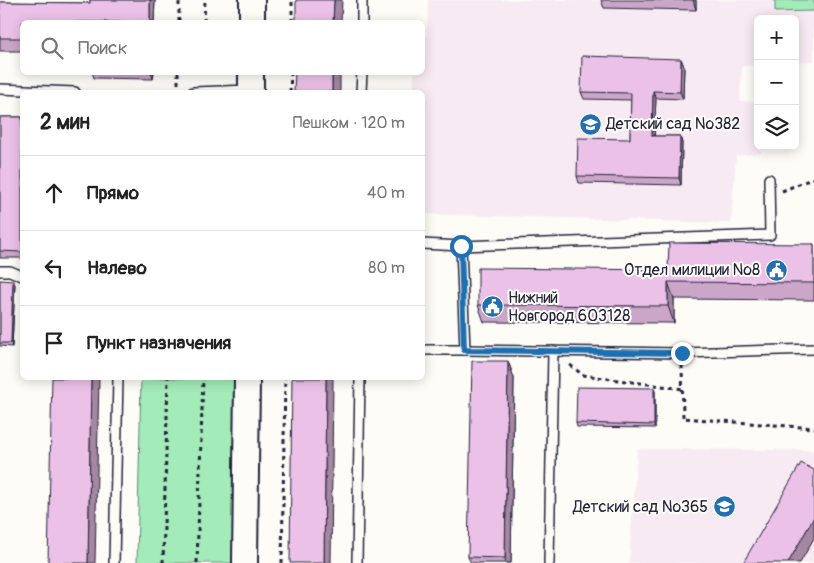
<!DOCTYPE html>
<html lang="ru">
<meta charset="utf-8">
<style>
:root{--surface:#fff;--page:#f2f2f2;--text:#222;--muted:#767676;--line:#e0e0e0}
body{margin:0;font-family:Pangolin,sans-serif;background:var(--page);color:var(--text)}
.controls{position:absolute;right:15px;top:15px;display:grid;overflow:hidden;border-radius:8px;box-shadow:0 2px 12px #0003}
.controls button{width:45px;height:45px;display:grid;place-items:center;padding:0;border:0;border-bottom:1px solid var(--line);background:var(--surface);color:var(--text);font:25px sans-serif}
.stop{position:absolute;width:15px;height:15px;margin:-11px;border:4px solid #1f6fb2;border-radius:50%;background:#fff}
.stop.end{background:#1f6fb2;border-color:#fff;box-shadow:0 1px 5px #0008}
.list{margin:0;padding:0;list-style:none}
h2{display:flex;justify-content:space-between;align-items:center;height:65px;margin:0;padding:0 20px;font-size:21px}
h2 small{font-size:16px;font-weight:400;color:var(--muted)}
.list li{display:grid;grid-template-columns:32px 1fr auto;gap:15px;align-items:center;box-sizing:border-box;height:75px;padding:0 20px;border-top:1px solid var(--line)}
.list b{display:block;font-size:19px;white-space:nowrap}
.list em{font-size:16px;font-style:normal;color:var(--muted)}
.icon{flex:none;width:28px;height:28px;fill:none;stroke:currentColor;stroke-width:2;stroke-linecap:round;stroke-linejoin:round}
.map{position:relative;flex:none;width:814px;height:563px;overflow:hidden}
.search{position:absolute;background:var(--surface);box-shadow:0 2px 12px #0003;left:20px;top:20px;width:405px;height:55px;display:flex;align-items:center;gap:12px;box-sizing:border-box;padding:0 18px;border-radius:8px;color:var(--muted);font-size:19px}
.panel{position:absolute;background:var(--surface);box-shadow:0 2px 12px #0003;left:20px;top:90px;width:405px;height:290px;border-radius:8px}
.map>svg:first-child{display:block}
.built{fill:#f8eaf2}
.green{fill:#a3ebb8;stroke:#62867a}
.lines{fill:none;stroke-linecap:round;stroke-linejoin:round}
.lane-casing{stroke:#22223b;stroke-width:12}
.secondary-casing{stroke:#22223b;stroke-width:28}
.path{stroke:#22223b;stroke-width:3;stroke-dasharray:4 4;stroke-linecap:butt}
.lane{stroke:#fdfcf7;stroke-width:9}
.secondary{stroke:#fdfcf7;stroke-width:24}
.wall{fill:#cba6c8;stroke:#22223b}
.shaded-wall{fill:#a587a2;stroke:#22223b}
.building{fill:#ecc1e8;stroke:#22223b}
.route{stroke:#1f6fb2;stroke-width:6}
.labels{text-anchor:middle;dominant-baseline:central;stroke-width:4;stroke-linejoin:round;paint-order:stroke}
.poi-label{font-size:16px;fill:#22223b;stroke:#fdfcf7;text-anchor:start}
</style>
<div class="map">
<svg width="814" height="563" viewBox="0 0 814 563">
<rect width="100%" height="100%" fill="#fdfcf7"/>
<filter id="ink" filterUnits="userSpaceOnUse"><feTurbulence type="fractalNoise" baseFrequency=".02" numOctaves="2"/><feDisplacementMap in="SourceGraphic" scale="10" xChannelSelector="R" yChannelSelector="G"/><feConvolveMatrix kernelMatrix="1 2 1 2 8 2 1 2 1" color-interpolation-filters="sRGB"/></filter>
<g filter="url(#ink)">
<g class="built">
<path d="M428,0H814V61L795,62V19H758V65L742,66L740,101L758,102V146H761V153L736,156L731,223L423,214L422,92H414V73L422,72L423,37H427Z"/>
<path d="M637,449L814,450V563H629Z"/>
</g>
<g class="green">
<path d="M775,0H814V11L775,12Z"/>
<path d="M141,378H247L245,563H137Z"/>
</g>
<g class="lines">
<defs>
<g id="lane">
<path d="M362,22V0"/>
<path d="M0,89L75,92"/>
<path d="M193,92L250,90"/>
<path d="M361,92L362,72"/>
<path d="M422,244L461,246L465,350H422"/>
<path d="M461,246L770,235L769,179"/>
<path d="M0,271H10L22,276"/>
<path d="M465,350L682,353L814,349"/>
<path d="M114,563L118,378"/>
<path d="M357,563L360,378"/>
<path d="M549,563L553,351"/>
</g>
<g id="secondary">
<path d="M252,22V0"/>
<path d="M251,92V72"/>
<path d="M245,563L247,378"/>
</g>
</defs>
<use href="#lane" class="lane-casing"/>
<use href="#secondary" class="secondary-casing"/>
<g class="path">
<path d="M179,22V0"/>
<path d="M204,22L205,0"/>
<path d="M292,22V0"/>
<path d="M178,92V72"/>
<path d="M290,92L291,72"/>
<path d="M782,191L814,178"/>
<path d="M570,365L583,375L683,389"/>
<path d="M682,365L683,418L814,428"/>
<path d="M163,563L168,378"/>
<path d="M197,563L203,378"/>
<path d="M282,563L285,378"/>
</g>
<use href="#lane" class="lane"/>
<use href="#secondary" class="secondary"/>
</g>
<g class="wall">
<path d="M90,0H155L154,22H22V51H0V2L90,3Z"/>
<path d="M601,0H696V10L604,8Z"/>
<path d="M681,59L684,66L683,99L656,98L654,136H680L682,143L681,185L579,183L577,176L630,139L631,100L584,99L581,92Z"/>
<path d="M92,72H154L153,79L94,78Z"/>
<rect x="0" y="117" width="22" height="141"/>
<path d="M814,244V300L674,299V323L484,322L478,305Z"/>
<path d="M0,280L15,284L12,347L0,346Z"/>
<path d="M508,361L514,378L511,563H471L468,557Z"/>
<path d="M655,391V428L577,427L576,423Z"/>
</g>
<g class="shaded-wall">
<path d="M150,0H155L154,22H150Z"/>
<path d="M334,0H342L341,22H333Z"/>
<path d="M693,0H696V10Z"/>
<path d="M681,59L684,66L683,99L680,92Z"/>
<path d="M151,72H154L153,79Z"/>
<rect x="332" y="72" width="8" height="20"/>
<path d="M653,91L656,98L654,143L652,136Z"/>
<path d="M680,136L682,143L681,185L679,178Z"/>
<path d="M13,281L15,284L12,347L11,343Z"/>
<path d="M668,282L674,299V323L668,306Z"/>
<path d="M508,361L514,378L511,563H506L505,558Z"/>
<path d="M91,378H99L95,563H88Z"/>
<path d="M326,378H333L331,563H324Z"/>
<path d="M654,388L655,391V428L654,425Z"/>
<path d="M814,517V538L800,563H788Z"/>
</g>
<g class="building">
<path d="M90,0H150V22H22V38H0V2L90,3Z"/>
<path d="M296,0H334L333,22H296Z"/>
<path d="M582,56L681,59L680,92L653,91L652,136H680L679,178L577,176L578,138L630,139L631,93L581,92Z"/>
<path d="M295,72H332V92H294Z"/>
<path d="M0,117H22V252L0,251Z"/>
<path d="M669,243L814,244V283L668,282V306L478,305V268L668,270Z"/>
<path d="M0,280L13,281L11,343H0Z"/>
<path d="M472,361H508L505,558L468,557Z"/>
<path d="M52,378H91L88,563H48Z"/>
<path d="M292,378H326L324,563H290Z"/>
<path d="M577,387L654,388V425L576,423Z"/>
<path d="M801,463L814,470V517L788,563H743Z"/>
</g>
</g>
<g class="lines" filter="url(#ink)">
<path class="route" d="M461,246L464,350L682,353"/>
</g>
<defs>
<symbol id="school-disc" viewBox="-11 -11 22 22"><circle r="9.5" fill="#1f6fb2" stroke="#fdfcf7"/><path d="M0-5L7-2L0 1L-7-2ZM-4 1L0 2.5L4 1V4Q0 6-4 4Z" fill="#fff"/></symbol>
<symbol id="civic-disc" viewBox="-11 -11 22 22"><circle r="9.5" fill="#1f6fb2" stroke="#fdfcf7"/><path d="M-.6-6.5H3V-4.5H.6V-3L4-1V1h2V6H-6V1h2V-1L-.6-3ZM-1.2 2.5V6h2.4V2.5Z" fill="#fff"/></symbol>
</defs>
<g fill-rule="evenodd">
<use href="#school-disc" x="578" y="112" width="25" height="25"/>
<use href="#civic-disc" x="764" y="258" width="25" height="25"/>
<use href="#civic-disc" x="480" y="294" width="25" height="25"/>
<use href="#school-disc" x="712" y="494" width="25" height="25"/>
</g>
<g class="labels">
<g class="poi-label">
<text x="606" y="124">Детский сад №382</text>
<text x="760" y="270" text-anchor="end">Отдел милиции №8</text>
<text x="508" y="298">Нижний<tspan x="508" dy="18">Новгород 603128</tspan></text>
<text x="708" y="507" text-anchor="end">Детский сад №365</text>
</g>
</g>
</svg>
<div class="controls">
<button>+</button>
<button>−</button>
<button><svg class="icon" aria-label="layers" viewBox="0 0 24 24"><path d="M12 4l9 5-9 5-9-5zM3 14l9 5 9-5"/></svg></button>
</div>
<div class="stop" style="left:461px;top:246px"></div>
<div class="stop end" style="left:682px;top:353px"></div>
<div class="search"><svg class="icon" aria-label="search" viewBox="0 0 24 24"><circle cx="10" cy="10" r="6"/><path d="M15 15l6 6"/></svg>Поиск</div>
<section class="panel">
<h2>2 мин<small>Пешком · 120 m</small></h2>
<ul class="list">
<li><svg class="icon" aria-label="ahead" viewBox="0 0 24 24"><path d="M12 20V5M6 11l6-6 6 6"/></svg><div><b>Прямо</b></div><em>40 m</em></li>
<li><svg class="icon" aria-label="left" viewBox="0 0 24 24"><path d="M17 20v-9H6M10 6l-5 5 5 5"/></svg><div><b>Налево</b></div><em>80 m</em></li>
<li><svg class="icon" aria-label="arrive" viewBox="0 0 24 24"><path d="M6 21V4h12l-3 4 3 4H6"/></svg><div><b>Пункт назначения</b></div></li>
</ul>
</section>
</div>
